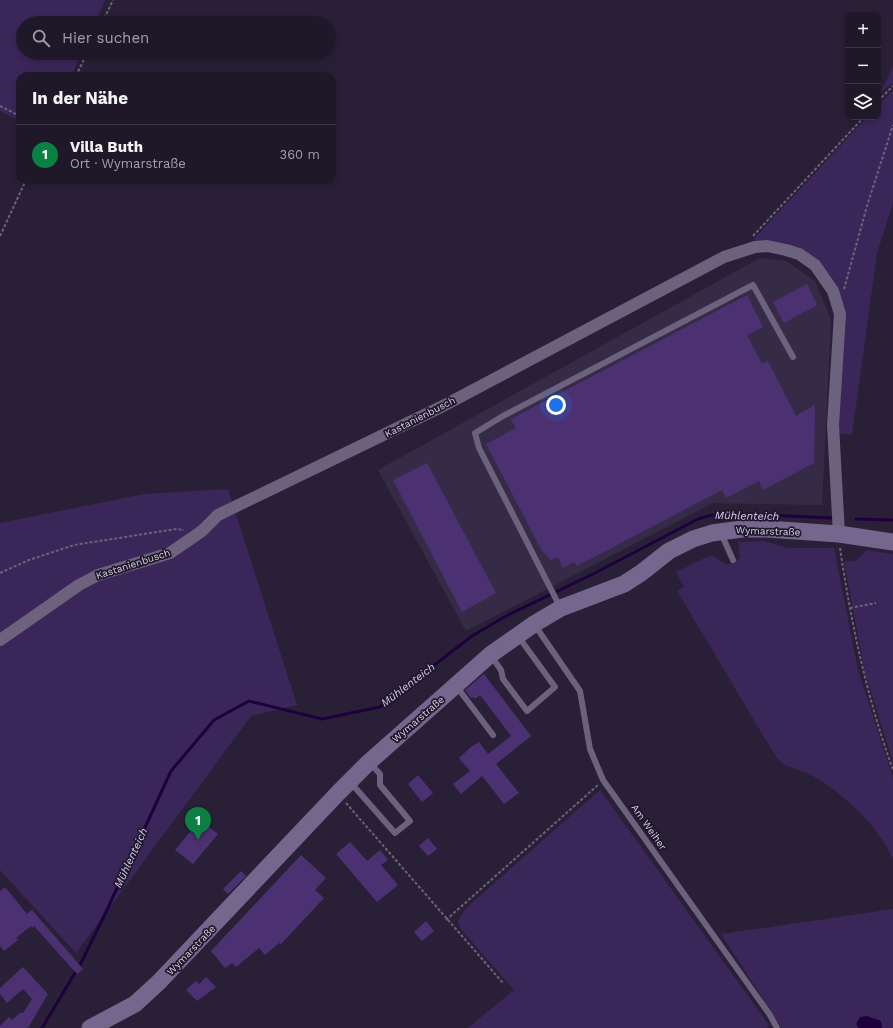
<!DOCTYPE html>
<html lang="de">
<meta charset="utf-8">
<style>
:root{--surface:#1f1829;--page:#2c2535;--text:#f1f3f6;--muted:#a1a0a8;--line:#3c3746;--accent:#0b8043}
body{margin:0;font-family:"Work Sans",sans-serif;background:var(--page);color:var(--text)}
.controls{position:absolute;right:12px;top:12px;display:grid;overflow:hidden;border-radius:8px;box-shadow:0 2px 6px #0003}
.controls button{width:36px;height:36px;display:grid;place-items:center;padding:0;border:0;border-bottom:1px solid var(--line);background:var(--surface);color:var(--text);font:20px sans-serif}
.you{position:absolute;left:556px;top:405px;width:14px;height:14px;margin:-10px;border:3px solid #fff;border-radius:50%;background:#1a73e8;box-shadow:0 0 0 6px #1a73e833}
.badge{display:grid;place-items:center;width:26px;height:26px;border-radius:50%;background:var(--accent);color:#fff;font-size:13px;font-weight:700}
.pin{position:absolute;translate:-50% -33px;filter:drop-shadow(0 1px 2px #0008)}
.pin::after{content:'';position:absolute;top:21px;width:14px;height:12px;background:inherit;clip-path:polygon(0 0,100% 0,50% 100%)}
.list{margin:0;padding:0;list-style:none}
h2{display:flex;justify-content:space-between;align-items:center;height:52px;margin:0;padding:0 16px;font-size:17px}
h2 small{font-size:13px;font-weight:400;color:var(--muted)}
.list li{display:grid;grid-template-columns:26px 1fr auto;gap:12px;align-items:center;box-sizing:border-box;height:60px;padding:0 16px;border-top:1px solid var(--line)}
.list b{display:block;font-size:15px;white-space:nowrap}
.list p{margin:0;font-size:13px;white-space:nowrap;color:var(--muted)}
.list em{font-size:13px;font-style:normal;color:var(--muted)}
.icon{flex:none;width:22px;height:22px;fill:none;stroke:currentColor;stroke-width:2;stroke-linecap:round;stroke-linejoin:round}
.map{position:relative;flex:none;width:893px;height:1028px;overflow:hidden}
.search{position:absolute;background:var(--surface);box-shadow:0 2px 6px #0003;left:16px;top:16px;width:320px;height:44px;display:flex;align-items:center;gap:10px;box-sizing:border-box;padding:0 14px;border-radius:22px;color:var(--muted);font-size:15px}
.panel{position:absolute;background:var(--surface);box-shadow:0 2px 6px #0003;left:16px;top:72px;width:320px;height:112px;border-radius:12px}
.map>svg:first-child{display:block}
.built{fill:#362b46}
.green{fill:#3b2659}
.water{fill:#1e003c}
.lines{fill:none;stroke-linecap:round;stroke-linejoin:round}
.stream{stroke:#1e003c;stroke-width:3}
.building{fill:#4c3172}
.path{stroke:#6b6377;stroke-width:2;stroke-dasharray:3 2;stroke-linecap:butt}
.lane{stroke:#6c627d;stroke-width:6}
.street{stroke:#6c627d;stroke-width:12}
.secondary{stroke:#75668e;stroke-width:17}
.labels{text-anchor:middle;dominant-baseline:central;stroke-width:3.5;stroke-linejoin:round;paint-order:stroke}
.street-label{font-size:10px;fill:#d7d2e1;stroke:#1f172c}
.water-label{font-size:11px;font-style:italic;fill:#d8cbf2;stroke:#1f172c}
</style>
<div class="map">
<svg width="893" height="1028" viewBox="0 0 893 1028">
<rect width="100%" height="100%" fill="#292037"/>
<path class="built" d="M760,258L786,261L815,281L831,320L822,505L713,503L466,631L378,470Z"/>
<g class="green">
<path d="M0,0H105L95,23H23V53H81L71,76H20V121L0,111Z"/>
<path d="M893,67V83L880,93Z"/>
<path d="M893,90V203L877,253L852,435L837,433L845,326L835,285L823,269L760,243L754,239L867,117H878V105Z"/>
<path d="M228,489L297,705L251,716L76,953L0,870V523L144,494Z"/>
<path d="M764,541L788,548H834L858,670L893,778V859C876,823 842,791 807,773C799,769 790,768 783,764C780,761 776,756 773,752L677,591L684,587L676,572L711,555L727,565L740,558L738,542Z"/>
<path d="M866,550L893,554V762L865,673L844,562L856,561Z"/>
<path d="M600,790L769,1025L766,1028H468L514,990L460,928L458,921L465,909Z"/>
<path d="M893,909V1028H782L721,934L724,937L722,934Z"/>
</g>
<path class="water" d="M867,1016L881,1021L882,1028H859L856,1024L860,1017Z"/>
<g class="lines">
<g class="stream">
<path d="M856,519L893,520"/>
<path d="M42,1028L81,963L106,912L171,771L214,720L249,701L322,719L380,707L472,636L506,616L595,573L698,519L712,515H768L831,518"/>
</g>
</g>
<g class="building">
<path d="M807,284L817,305L784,323L773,302Z"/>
<path d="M747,295L763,327L747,335L762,364L768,361L796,416L815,405L814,463L763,490L759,481L726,498L722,490L577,566L574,562L563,568L558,557L551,560L542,551L486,444L516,428L511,419Z"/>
<path d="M427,463L496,593L462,612L393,480Z"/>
<path d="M484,674L531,736L496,764L519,793L504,804L482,776L461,794L453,784L470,771L459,758L471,747L479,742L488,754L511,736L480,695L475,699L473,697L471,698L465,690Z"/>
<path d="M418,775L433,793L422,802L408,784Z"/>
<path d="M200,820L218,834L193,864L175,850Z"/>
<path d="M428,838L437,849L428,856L419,846Z"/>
<path d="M350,842L367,861L380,850L388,860L381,865L398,885L377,902L336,854Z"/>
<path d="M301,855L326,878L315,890L324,898L281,944L279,943L265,955L259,948L236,967L232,963L225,968L211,951Z"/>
<path d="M241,871L246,876L228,894L223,889Z"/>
<path d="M5,887L27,914L32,910L83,969L77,974L34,926L32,928L31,926L16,938L18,940L4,951L0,946V891Z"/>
<path d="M426,921L434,931L422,941L414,932Z"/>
<path d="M23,967L48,994L28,1028H0V1026L9,1017L12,1020L20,1013H23L32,999L23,989L7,1003L0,994V988Z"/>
<path d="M206,977L216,987L197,1001L186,990L196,981L199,984Z"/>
</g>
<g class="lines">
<g class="path">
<path d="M102,23L113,0"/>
<path d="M76,76L87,53"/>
<path d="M878,101L893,86"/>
<path d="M0,106L20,116"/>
<path d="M0,236L26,180"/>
<path d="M753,236L864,117"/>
<path d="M844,289L867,206L893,125"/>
<path d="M840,548C851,623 867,698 893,770"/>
<path d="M0,573L29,560L74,545L176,529L184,530"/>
<path d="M850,608L876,603"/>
<path d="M346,803L503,983"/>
<path d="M446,920L598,785"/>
</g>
<g class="lane">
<path d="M721,533L733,560"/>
<path d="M560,607L479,448L475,433L503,416L753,285L793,357"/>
<path d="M534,624L580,691L590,749L603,780L770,1015L777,1028"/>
<path d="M491,656L501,670L503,679L527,711L555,687L518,636"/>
<path d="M457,687L493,735"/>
<path d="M351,783L395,833L410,821L380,785V774L370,763"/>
</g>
<path class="street" d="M0,640L79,585L98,575L170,553L202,531L218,515L445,405L724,257L755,247L767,246L786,250L799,254L815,265L833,291L840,314L833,425L839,534"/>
<path class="secondary" d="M90,1028L135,1004L159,982L338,793L369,762L490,655L534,624L561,608L624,584L641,573L669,551L693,539L712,533L742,529H767L839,534L893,542"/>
</g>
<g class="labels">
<g class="street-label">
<text transform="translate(420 417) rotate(-27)">Kastanienbusch</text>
<text transform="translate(768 531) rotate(2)">Wymarstraße</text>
<text transform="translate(133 564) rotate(-18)">Kastanienbusch</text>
<text transform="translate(418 719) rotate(-41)">Wymarstraße</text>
<text transform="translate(649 827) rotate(55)">Am Weiher</text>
<text transform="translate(191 950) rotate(-46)">Wymarstraße</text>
</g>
<g class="water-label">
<text transform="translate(747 516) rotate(1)">Mühlenteich</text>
<text transform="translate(408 685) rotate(-37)">Mühlenteich</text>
<text transform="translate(131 858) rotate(-65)">Mühlenteich</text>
</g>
</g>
</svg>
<div class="controls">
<button>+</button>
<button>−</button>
<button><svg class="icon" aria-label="layers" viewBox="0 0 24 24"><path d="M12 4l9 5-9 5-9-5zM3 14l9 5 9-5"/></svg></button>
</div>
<div class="you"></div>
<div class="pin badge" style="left:198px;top:840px">1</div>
<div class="search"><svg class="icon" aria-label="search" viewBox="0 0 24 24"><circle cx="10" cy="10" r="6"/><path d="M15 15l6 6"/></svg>Hier suchen</div>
<section class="panel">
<h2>In der Nähe<small></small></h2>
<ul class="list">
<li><span class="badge">1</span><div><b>Villa Buth</b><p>Ort · Wymarstraße</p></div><em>360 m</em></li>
</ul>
</section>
</div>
